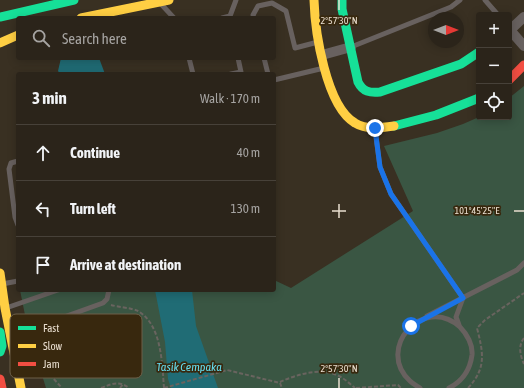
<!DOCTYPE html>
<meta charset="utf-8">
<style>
:root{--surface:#2b241a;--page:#332c23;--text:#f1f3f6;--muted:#a6a4a2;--line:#474139}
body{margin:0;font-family:"Asap Condensed",sans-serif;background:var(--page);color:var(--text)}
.controls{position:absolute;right:12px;top:12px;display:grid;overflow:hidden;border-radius:4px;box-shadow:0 2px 10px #0003}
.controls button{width:36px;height:36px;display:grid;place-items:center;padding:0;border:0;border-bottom:1px solid var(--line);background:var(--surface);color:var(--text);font:20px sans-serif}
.compass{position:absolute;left:428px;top:12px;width:36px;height:36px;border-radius:50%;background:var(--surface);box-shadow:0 2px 10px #0003;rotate:90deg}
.stop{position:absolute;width:12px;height:12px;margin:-9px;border:3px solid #1a73e8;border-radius:50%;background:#fff}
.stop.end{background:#1a73e8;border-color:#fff;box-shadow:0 1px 4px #0008}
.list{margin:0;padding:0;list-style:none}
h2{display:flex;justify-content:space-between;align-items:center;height:52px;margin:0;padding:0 16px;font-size:17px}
h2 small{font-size:13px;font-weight:400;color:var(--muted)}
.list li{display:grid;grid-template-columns:26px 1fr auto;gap:12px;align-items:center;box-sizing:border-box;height:56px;padding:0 16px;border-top:1px solid var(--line)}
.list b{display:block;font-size:15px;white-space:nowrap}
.list em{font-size:13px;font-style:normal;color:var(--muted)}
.icon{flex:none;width:22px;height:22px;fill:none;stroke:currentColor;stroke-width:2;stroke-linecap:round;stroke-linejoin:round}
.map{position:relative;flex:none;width:524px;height:388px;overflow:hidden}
.search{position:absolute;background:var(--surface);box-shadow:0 2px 10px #0003;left:16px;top:16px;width:260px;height:44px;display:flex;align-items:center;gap:10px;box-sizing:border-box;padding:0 14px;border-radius:4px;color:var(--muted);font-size:15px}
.panel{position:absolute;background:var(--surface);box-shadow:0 2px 10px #0003;left:16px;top:72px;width:260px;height:220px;border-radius:4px}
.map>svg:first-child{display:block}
.green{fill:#3a5643}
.water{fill:#206c75}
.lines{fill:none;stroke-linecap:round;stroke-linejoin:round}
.path{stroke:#69645f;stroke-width:2;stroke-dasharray:4 2;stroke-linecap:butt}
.lane{stroke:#68615f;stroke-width:5}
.street{stroke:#68615f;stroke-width:10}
.fast{stroke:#16e098;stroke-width:9}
.slow{stroke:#ffcf43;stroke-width:9}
.jam{stroke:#f24e42;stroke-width:9}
.route{stroke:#1a73e8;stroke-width:5}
.ticks{fill:none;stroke:#e9decf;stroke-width:1.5}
.labels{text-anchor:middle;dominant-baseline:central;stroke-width:3.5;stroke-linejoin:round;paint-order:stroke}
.water-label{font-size:12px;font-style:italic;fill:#65dcee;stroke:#38280e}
.key{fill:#38280e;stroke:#6d5f48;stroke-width:1}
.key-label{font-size:11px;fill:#e9decf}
.ticks-label{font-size:10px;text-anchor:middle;fill:#e9decf;stroke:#38280e;stroke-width:3.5;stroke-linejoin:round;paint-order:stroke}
</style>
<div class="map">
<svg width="524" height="388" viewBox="0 0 524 388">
<rect width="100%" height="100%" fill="#393022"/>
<path class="green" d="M524,86V388H46L28,330L20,290H274V280L291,288L413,211L384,146L437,133L463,124L479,117H509V98Z"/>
<g class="water">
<path d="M61,58H99L105,74H60L58,71Z"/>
<path d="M155,290H192L196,326L218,388H171L168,379L165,342Z"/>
</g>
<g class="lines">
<g class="path">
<path d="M111,305C118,307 132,308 138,311C162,325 162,364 164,388"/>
<path d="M38,334L41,346L52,377L62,388"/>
<path d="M524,338C518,346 520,355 524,364"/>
<path d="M280,382C298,374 321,367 339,376C345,379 350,384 355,388"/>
<path d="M101,388C112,384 118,380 129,388"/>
<path d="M120,388L123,384"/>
<path d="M164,388L227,370L280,383L282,388"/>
<path d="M356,388L398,385L401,388"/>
<path d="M468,388C487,368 483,352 477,328L485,320L524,293"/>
</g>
<g class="lane">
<path d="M485,0L498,15"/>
<path d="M161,4L174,18"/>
<path d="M222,18L230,16L236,0"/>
<path d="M254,18L253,15L258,6L272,3L286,11L295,48L318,42"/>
<path d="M351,47L451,7L460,0"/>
<path d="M189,58L193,74"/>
<path d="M264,58L268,74"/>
<path d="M231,74L241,72L238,58"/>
<path d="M274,80L324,68"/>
<path d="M375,130L380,167L391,194L463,298"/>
<path d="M18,161L11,163L9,169L15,217L18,225"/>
<path d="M2,284L18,281"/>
<path d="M6,308L58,290"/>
<path d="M427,316L517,270L524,263"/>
<path d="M459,325L456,317L463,298"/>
<path d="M11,336L103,303L107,299L109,290"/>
<path d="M420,388C417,386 413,384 410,381C375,349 423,294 460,327C467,334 473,345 472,355C470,370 463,381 449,388"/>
</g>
<g class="street">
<path d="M510,30L524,46"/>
<path d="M509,31L524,17"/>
<path d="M322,55L351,47"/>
</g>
<g class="fast">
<path d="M342,0V9L358,82C363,92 370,93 380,92L461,64L479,52"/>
<path d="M0,17L74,0"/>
<path d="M394,126L436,115L479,98"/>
<path d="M0,332L2,346L0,352"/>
</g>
<g class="slow">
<path d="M314,0C315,32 326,106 355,123C366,130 381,128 394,126"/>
<path d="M81,18L169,0"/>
<path d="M0,43L18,35"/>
<path d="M0,273L5,308L21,388"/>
</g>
<g class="jam">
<path d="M509,80L524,65"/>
<path d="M0,379L2,388"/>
</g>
</g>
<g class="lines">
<path class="route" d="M375,128L380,167L391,194L463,298L411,326"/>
</g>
<path class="ticks" d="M339,0V10M339,204V218M332,211H346M514,211H524M339,378V388"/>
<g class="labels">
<g class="water-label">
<text x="189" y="367">Tasik Cempaka</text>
</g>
</g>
<rect x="10" y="314" width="132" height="64" rx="6" class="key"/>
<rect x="18" y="326" width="18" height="4" fill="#16e098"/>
<rect x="18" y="344" width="18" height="4" fill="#ffcf43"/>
<rect x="18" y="362" width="18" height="4" fill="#f24e42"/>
<g class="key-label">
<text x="43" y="332">Fast</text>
<text x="43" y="350">Slow</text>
<text x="43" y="368">Jam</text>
</g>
<g class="ticks-label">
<text x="339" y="24">2°57'30"N</text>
<text x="477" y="214">101°45'25"E</text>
<text x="339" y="372">2°57'30"N</text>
</g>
</svg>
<div class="controls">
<button>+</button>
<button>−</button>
<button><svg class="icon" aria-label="locate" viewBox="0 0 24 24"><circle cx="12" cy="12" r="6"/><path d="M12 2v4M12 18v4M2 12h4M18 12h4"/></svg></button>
</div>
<svg class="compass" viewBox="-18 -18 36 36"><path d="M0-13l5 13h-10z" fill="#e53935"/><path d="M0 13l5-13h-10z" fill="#a6a4a2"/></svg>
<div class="stop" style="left:411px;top:326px"></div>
<div class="stop end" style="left:375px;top:128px"></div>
<div class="search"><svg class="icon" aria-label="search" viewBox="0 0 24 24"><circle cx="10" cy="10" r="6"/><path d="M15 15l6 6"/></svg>Search here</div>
<section class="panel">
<h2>3 min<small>Walk · 170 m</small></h2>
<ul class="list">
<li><svg class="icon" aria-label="ahead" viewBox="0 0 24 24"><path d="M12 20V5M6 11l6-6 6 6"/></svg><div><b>Continue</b></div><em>40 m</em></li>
<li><svg class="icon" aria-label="left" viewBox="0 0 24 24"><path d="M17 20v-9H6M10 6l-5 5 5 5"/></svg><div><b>Turn left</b></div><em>130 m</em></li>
<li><svg class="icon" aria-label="arrive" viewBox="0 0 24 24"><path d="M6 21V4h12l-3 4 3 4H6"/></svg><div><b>Arrive at destination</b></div></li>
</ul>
</section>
</div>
